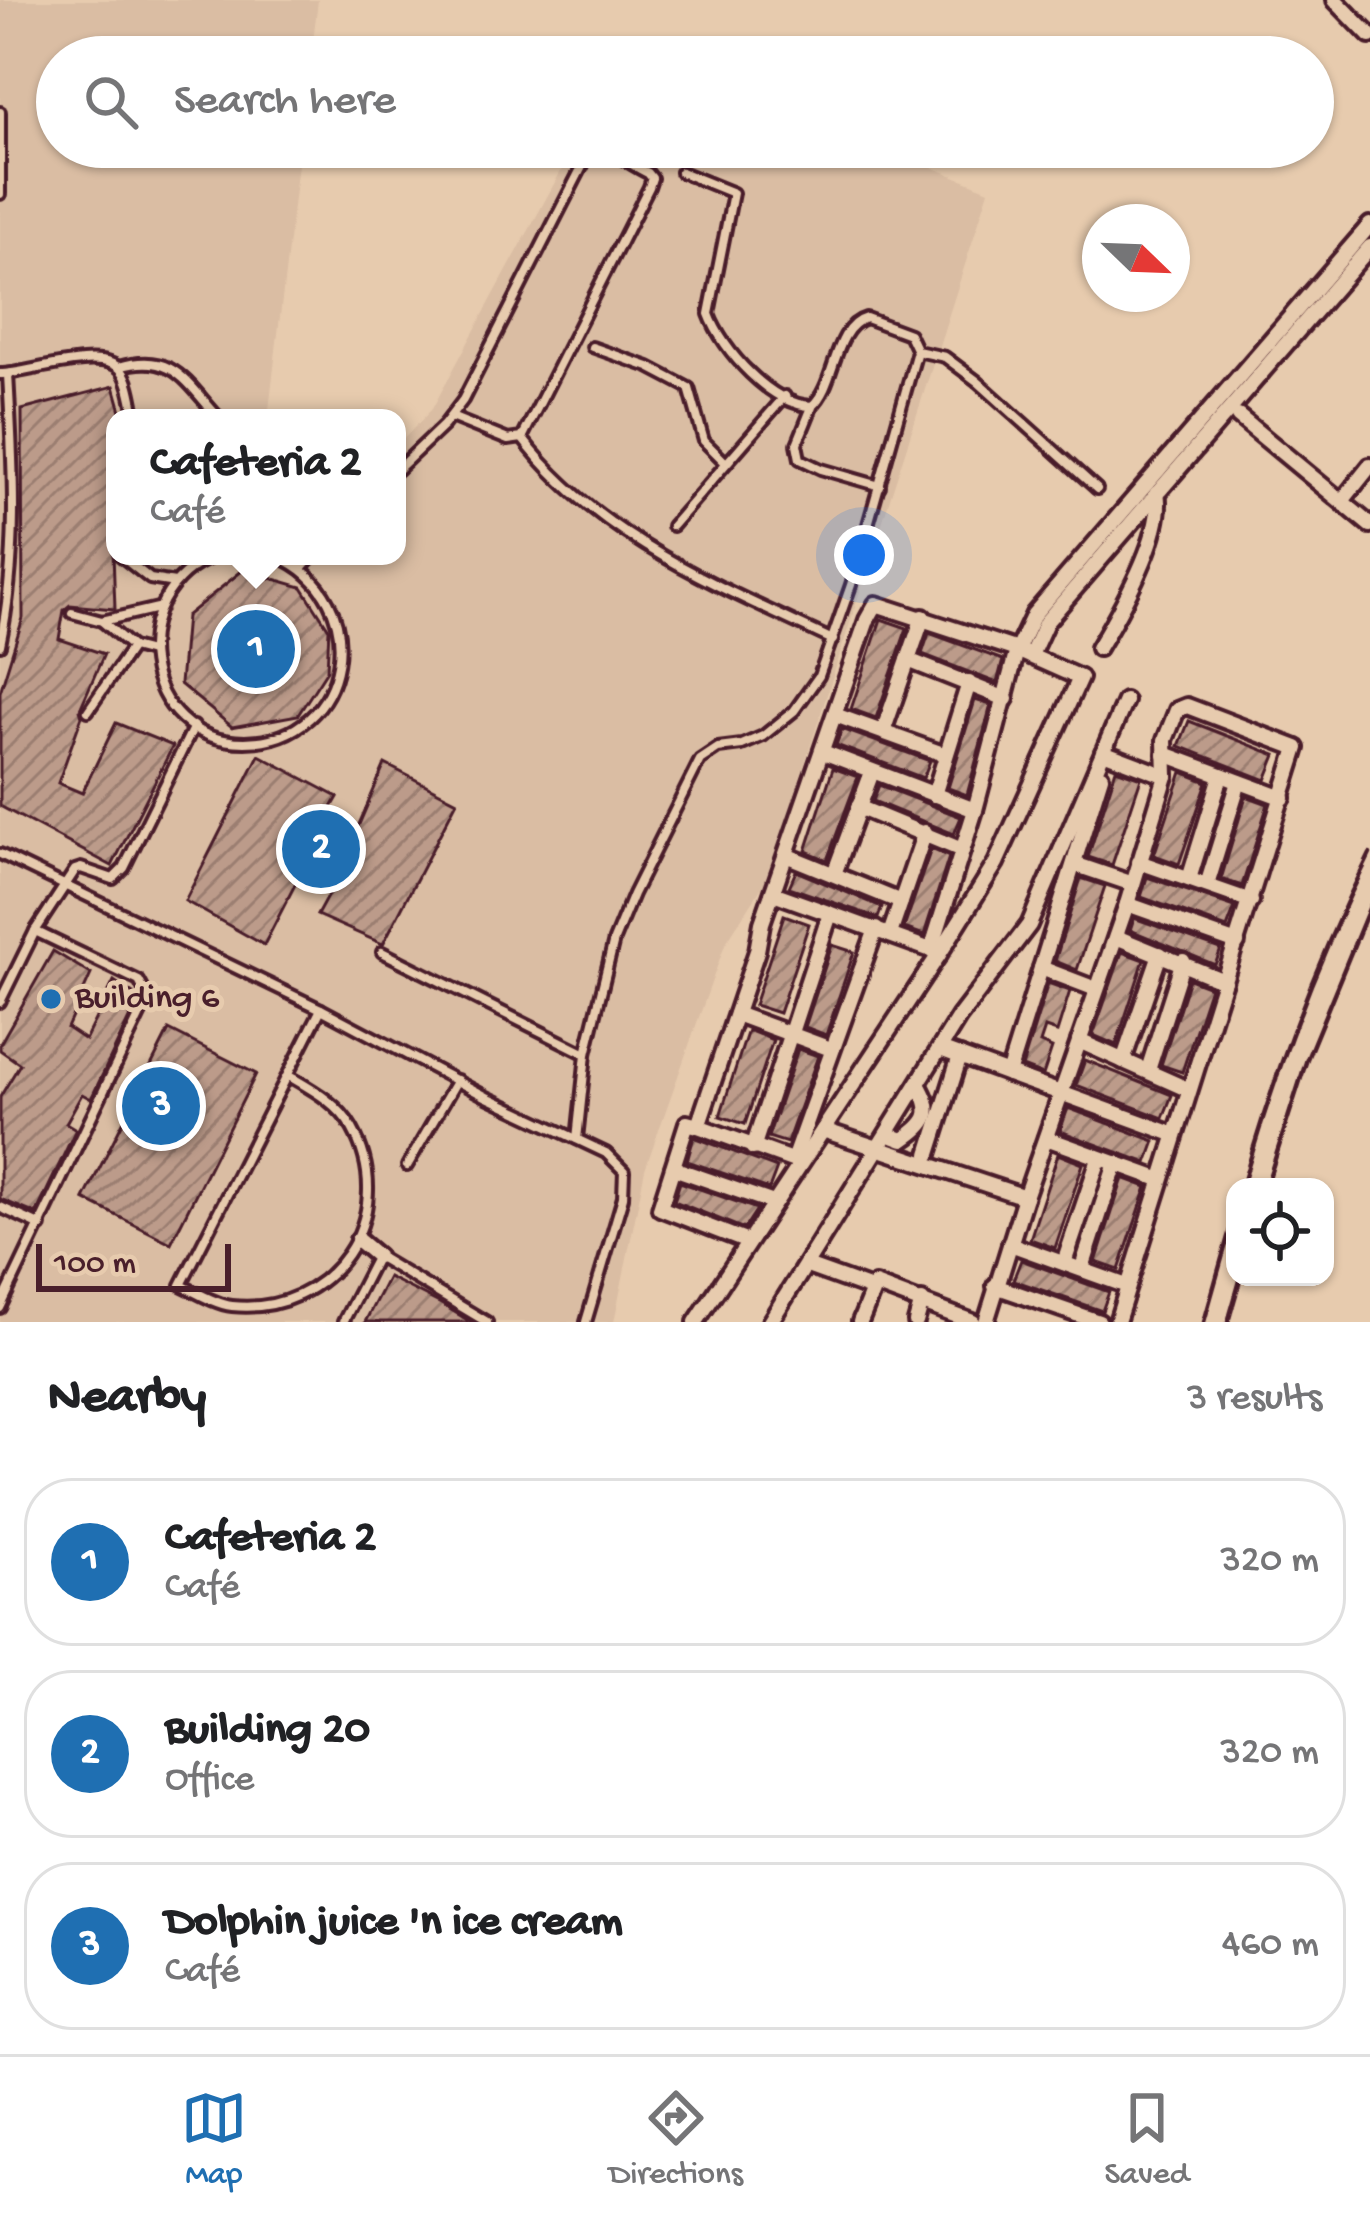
<!DOCTYPE html>
<meta charset="utf-8">
<style>
:root{--surface:#fff;--page:#f6f6f6;--text:#202124;--muted:#757577;--line:#e0e0e0;--accent:#1f6fb2}
body{margin:0;font-family:"Gochi Hand",sans-serif;background:var(--page);color:var(--text)}
.controls{position:absolute;right:36px;bottom:36px;display:grid;overflow:hidden;border-radius:24px;box-shadow:0 3px 9px #0004}
.controls button{width:108px;height:108px;display:grid;place-items:center;padding:0;border:0;border-bottom:3px solid var(--line);background:var(--surface);color:var(--text);font:60px sans-serif}
.compass{position:absolute;left:1082px;top:204px;width:108px;height:108px;border-radius:50%;background:var(--surface);box-shadow:0 3px 9px #0004;rotate:113deg}
.scale{position:absolute;left:36px;bottom:30px;width:195px;box-sizing:border-box;padding-left:12px;border:6px solid #4a1f2b;border-top:0;font-size:33px;line-height:42px;white-space:nowrap;color:#4a1f2b;-webkit-text-stroke:9px #e7cbae;paint-order:stroke}
.you{position:absolute;left:864px;top:555px;width:42px;height:42px;margin:-30px;border:9px solid #fff;border-radius:50%;background:#1a73e8;box-shadow:0 0 0 18px #1a73e833}
.badge{display:grid;place-items:center;width:78px;height:78px;border-radius:50%;background:var(--accent);color:#fff;font-size:39px;font-weight:700}
.pin{position:absolute;translate:-50% -50%;border:6px solid #fff;box-shadow:0 3px 12px #0006}
.popup{position:absolute;left:106px;top:409px;width:300px;height:156px;box-sizing:border-box;display:grid;place-content:center;border-radius:24px;background:var(--surface);filter:drop-shadow(0 3px 9px #0005);font-size:39px;white-space:nowrap;color:var(--muted)}
.popup b{font-size:45px;color:var(--text)}
.popup::after{content:'';position:absolute;left:50%;top:100%;margin-left:-24px;border:24px solid transparent;border-top-color:var(--surface)}
.list{margin:0;padding:0;list-style:none}
h2{display:flex;justify-content:space-between;align-items:center;height:156px;margin:0;padding:0 48px;font-size:51px}
h2 small{font-size:39px;font-weight:400;color:var(--muted)}
.list li{display:grid;grid-template-columns:78px 1fr auto;gap:36px;align-items:center;box-sizing:border-box;height:168px;margin:0 24px 24px;padding:0 24px;border:3px solid var(--line);border-radius:48px}
.list b{display:block;font-size:45px;white-space:nowrap}
.list p{margin:0;font-size:39px;white-space:nowrap;color:var(--muted)}
.list em{font-size:39px;font-style:normal;color:var(--muted)}
.icon{flex:none;width:66px;height:66px;fill:none;stroke:currentColor;stroke-width:2;stroke-linecap:round;stroke-linejoin:round}
.map{position:relative;flex:none;width:1370px;height:1322px;overflow:hidden}
.search{position:absolute;background:var(--surface);box-shadow:0 3px 9px #0004;left:36px;right:36px;top:36px;height:132px;display:flex;align-items:center;gap:30px;box-sizing:border-box;padding:0 42px;border-radius:66px;color:var(--muted);font-size:45px}
.sheet{height:732px;background:var(--surface)}
nav{display:flex;justify-content:space-around;align-items:center;box-sizing:border-box;height:168px;border-top:3px solid var(--line);background:var(--surface);font-size:33px;color:var(--muted)}
nav a{display:grid;justify-items:center;gap:6px}
nav .on{color:var(--accent)}
.map>svg:first-child{display:block}
.built{fill:#dabda3}
.building{fill:url(#building-hatch);stroke:#4a1f2b;stroke-width:3}
.lines{fill:none;stroke-linecap:round;stroke-linejoin:round}
.service-casing{stroke:#4a1f2b;stroke-width:16}
.minor-casing{stroke:#4a1f2b;stroke-width:22}
.service{stroke:#e7cbae;stroke-width:8}
.minor{stroke:#e7cbae;stroke-width:14}
.rail{stroke:#4a1f2b;stroke-width:4.5}
.poi-dot{fill:#1f6fb2;stroke:#e7cbae;stroke-width:4.5}
.labels{text-anchor:middle;dominant-baseline:central;stroke-width:10;stroke-linejoin:round;paint-order:stroke}
.poi-label{font-size:36px;fill:#4a1f2b;stroke:#e7cbae;text-anchor:start}
</style>
<div class="map">
<svg width="1370" height="1322" viewBox="0 0 1370 1322">
<defs>
<pattern id="building-hatch" width="6" height="6" patternUnits="userSpaceOnUse" patternTransform="scale(3)"><rect width="6" height="6" fill="#bc9b8a"/><path d="M-1 1l2-2M0 6l6-6M5 7l2-2" fill="none" stroke="#9b7e71"/></pattern>
</defs>
<rect width="100%" height="100%" fill="#e7cbae"/>
<filter id="ink" filterUnits="userSpaceOnUse"><feTurbulence type="fractalNoise" baseFrequency=".00833" numOctaves="2"/><feDisplacementMap in="SourceGraphic" scale="24" xChannelSelector="R" yChannelSelector="G"/><feConvolveMatrix kernelMatrix="1 2 1 2 8 2 1 2 1" color-interpolation-filters="sRGB"/></filter>
<g filter="url(#ink)">
<path class="built" d="M0,0H318L311,57H57V147H300L268,418H115V556H397V446L432,409L574,147H882L989,190L768,878L725,944L645,1169L614,1322H0Z"/>
<g class="building">
<path d="M114,386L123,418H115V466L110,468L115,609L70,605L64,610L59,639L104,654L80,709L82,716L58,783L82,793L116,723L173,746L112,866L0,806V692L23,618L22,410Z"/>
<path d="M243,570L302,587L329,629L327,670L298,715L232,727L180,684L186,616Z"/>
<path d="M881,619L907,628L876,718L851,709Z"/>
<path d="M929,633L1003,660L997,683L922,654Z"/>
<path d="M975,700L991,705L967,795L948,788Z"/>
<path d="M1189,721L1276,755L1266,780L1179,746Z"/>
<path d="M842,729L930,761L923,778L836,745Z"/>
<path d="M259,755L338,797L327,816L357,829L385,764L457,801L383,944L317,915L334,884L303,869L264,945L185,901Z"/>
<path d="M833,768L858,777L827,860L806,851Z"/>
<path d="M1116,769L1141,778L1112,865L1088,857Z"/>
<path d="M1182,772L1207,782L1179,864L1154,855Z"/>
<path d="M879,785L961,817L954,834L873,801Z"/>
<path d="M1246,796L1268,804L1242,886L1221,879Z"/>
<path d="M931,849L949,857L924,935L904,928Z"/>
<path d="M796,871L882,907L878,918L789,887Z"/>
<path d="M1147,877L1235,907L1227,928L1141,897Z"/>
<path d="M1081,878L1105,886L1077,970L1055,961Z"/>
<path d="M784,915L809,924L779,1013L754,1005Z"/>
<path d="M1134,918L1221,949L1215,965L1130,930Z"/>
<path d="M832,945L854,952L826,1035L805,1027Z"/>
<path d="M53,951L91,974L67,1028L85,1040L114,981L139,998L91,1099L82,1094L66,1123L76,1129L36,1214L0,1199V1097L20,1064L0,1050V1044Z"/>
<path d="M1122,952L1144,960L1116,1045L1093,1035Z"/>
<path d="M1189,979L1210,987L1182,1072L1161,1065Z"/>
<path d="M1048,983L1070,991L1057,1032L1045,1028L1040,1043L1052,1048L1043,1075L1022,1067Z"/>
<path d="M169,1030L256,1074L171,1243L84,1199Z"/>
<path d="M748,1030L773,1040L745,1124L720,1116Z"/>
<path d="M798,1049L818,1056L787,1143L768,1137Z"/>
<path d="M1085,1060L1172,1095L1163,1118L1076,1085Z"/>
<path d="M1068,1108L1155,1141L1147,1163L1060,1131Z"/>
<path d="M694,1137L777,1168L769,1189L687,1161Z"/>
<path d="M1058,1154L1083,1164L1055,1248L1030,1239Z"/>
<path d="M1123,1178L1147,1187L1119,1270L1096,1262Z"/>
<path d="M680,1182L757,1209L744,1229L674,1201Z"/>
<path d="M1021,1260L1109,1292L1102,1311L1013,1280Z"/>
<path d="M388,1277L441,1304L471,1322H365Z"/>
</g>
<g class="lines">
<defs>
<g id="service">
<path d="M0,112V194"/>
<path d="M592,347L649,367L689,388L704,441L726,463"/>
<path d="M917,351L945,357L977,381L1097,489"/>
<path d="M119,367C173,351 186,382 219,418"/>
<path d="M0,374C29,374 103,346 122,371C131,383 132,404 136,418"/>
<path d="M812,407L797,444L800,459L821,469L880,486"/>
<path d="M522,438C599,539 721,587 833,640"/>
<path d="M397,470L444,425L463,400L587,157C607,143 628,164 648,173L652,178L649,187L522,438L508,440L451,417"/>
<path d="M672,526L785,396"/>
<path d="M121,556L150,579L175,583"/>
<path d="M216,556C117,593 138,742 245,742C353,741 375,597 277,556"/>
<path d="M301,568L312,556"/>
<path d="M72,613L102,621L158,608"/>
<path d="M103,622L132,647L151,652"/>
<path d="M0,645C19,554 13,466 8,374"/>
<path d="M88,711L132,647"/>
<path d="M0,854L321,1009L487,1097L606,1153L624,1171L623,1197L586,1322"/>
<path d="M382,952L586,1054"/>
<path d="M0,1002L35,931L75,870L81,868L113,879L124,868L194,726"/>
<path d="M289,1076C313,1090 338,1103 352,1128C401,1217 331,1316 232,1306C215,1304 196,1292 181,1285L321,1009"/>
<path d="M577,1139L586,1054L614,940L633,894L700,760L718,748L742,745L763,736L794,711L819,676L851,585L917,351L909,334L866,318C833,327 836,385 812,406C771,405 722,350 709,314L733,193L681,172"/>
<path d="M407,1166L457,1080"/>
<path d="M0,1207L41,1226"/>
<path d="M0,1308L148,998L139,981L35,931"/>
<path d="M343,1322L377,1256L487,1322"/>
</g>
<g id="minor">
<path d="M1335,0L1370,36"/>
<path d="M1238,416L1370,525"/>
<path d="M1342,501L1370,466"/>
<path d="M1098,648C1119,613 1166,532 1157,493"/>
<path d="M1031,655L1046,622L1370,247"/>
<path d="M908,660L1006,699"/>
<path d="M835,715L946,755"/>
<path d="M883,732L923,617"/>
<path d="M823,752L975,810"/>
<path d="M1103,752L1166,776"/>
<path d="M1165,754L1283,798"/>
<path d="M934,795L969,683"/>
<path d="M858,807L962,850"/>
<path d="M788,856L901,902"/>
<path d="M1139,862L1251,901"/>
<path d="M1074,864L1133,884"/>
<path d="M834,874L872,772"/>
<path d="M1189,879L1221,776"/>
<path d="M1207,885L1239,782"/>
<path d="M773,893L931,950L975,810L1017,650L1034,614L1370,225"/>
<path d="M1127,904L1237,943"/>
<path d="M890,934L925,832"/>
<path d="M1116,937L1224,981"/>
<path d="M1041,968L1096,989"/>
<path d="M736,1014L831,1049"/>
<path d="M1079,1041L1187,1089"/>
<path d="M940,1049L1173,1134"/>
<path d="M1123,1061L1160,954"/>
<path d="M1148,1070L1183,961"/>
<path d="M1008,1074L1101,776"/>
<path d="M698,1126L687,1123L660,1208L748,1242"/>
<path d="M823,1130L1025,1197"/>
<path d="M887,1134L903,1140C929,1122 935,1113 918,1084"/>
<path d="M1046,1138L1159,1179"/>
<path d="M753,1148L830,914"/>
<path d="M929,1154L960,1056"/>
<path d="M793,1160L876,929"/>
<path d="M800,1163L698,1126L757,951L762,923L867,620L876,604L1017,650L1080,678L996,863L938,956"/>
<path d="M673,1168L774,1203"/>
<path d="M358,1240L377,1256"/>
<path d="M1010,1244L1127,1286"/>
<path d="M1064,1263L1099,1159"/>
<path d="M807,1266L871,1289"/>
<path d="M1082,1268L1116,1163"/>
<path d="M995,1286L1099,1322"/>
<path d="M696,1322L938,956L935,953"/>
<path d="M770,1322L959,1017L1029,925L1125,701"/>
<path d="M860,1322L875,1285L973,1322"/>
<path d="M916,1322L922,1301"/>
<path d="M986,1322L1025,1197L1127,904L1166,776L1165,740L1177,710L1187,706L1297,748L1117,1322"/>
</g>
</defs>
<use href="#service" class="service-casing"/>
<use href="#minor" class="minor-casing"/>
<use href="#service" class="service"/>
<use href="#minor" class="minor"/>
<g class="rail">
<path d="M1242,1187C1275,1072 1316,961 1370,854"/>
<path d="M1266,1187L1307,1059L1370,906"/>
<path d="M1204,1322L1235,1212"/>
<path d="M1228,1322L1241,1277"/>
</g>
</g>
</g>
<circle class="poi-dot" cx="51" cy="999" r="12"/>
<g class="labels">
<g class="poi-label">
<text x="75" y="999">Building 6</text>
</g>
</g>
</svg>
<div class="controls">
<button><svg class="icon" aria-label="locate" viewBox="0 0 24 24"><circle cx="12" cy="12" r="6"/><path d="M12 2v4M12 18v4M2 12h4M18 12h4"/></svg></button>
</div>
<svg class="compass" viewBox="-18 -18 36 36"><path d="M0-13l5 13h-10z" fill="#e53935"/><path d="M0 13l5-13h-10z" fill="#757577"/></svg>
<div class="scale">100 m</div>
<div class="you"></div>
<div class="pin badge" style="left:256px;top:649px">1</div>
<div class="popup"><b>Cafeteria 2</b>Café</div>
<div class="pin badge" style="left:321px;top:849px">2</div>
<div class="pin badge" style="left:161px;top:1106px">3</div>
<div class="search"><svg class="icon" aria-label="search" viewBox="0 0 24 24"><circle cx="10" cy="10" r="6"/><path d="M15 15l6 6"/></svg>Search here</div>
</div>
<section class="sheet">
<h2>Nearby<small>3 results</small></h2>
<ul class="list">
<li><span class="badge">1</span><div><b>Cafeteria 2</b><p>Café</p></div><em>320 m</em></li>
<li><span class="badge">2</span><div><b>Building 20</b><p>Office</p></div><em>320 m</em></li>
<li><span class="badge">3</span><div><b>Dolphin juice 'n ice cream</b><p>Café</p></div><em>460 m</em></li>
</ul>
</section>
<nav>
<a class="on"><svg class="icon" aria-label="map" viewBox="0 0 24 24"><path d="M3 6l6-2 6 2 6-2v14l-6 2-6-2-6 2zM9 4v14M15 6v14"/></svg>Map</a>
<a><svg class="icon" aria-label="directions" viewBox="0 0 24 24"><path d="M12 3l9 9-9 9-9-9zM9 14v-3h6M13 9l2 2-2 2"/></svg>Directions</a>
<a><svg class="icon" aria-label="saved" viewBox="0 0 24 24"><path d="M7 4h10v16l-5-4-5 4z"/></svg>Saved</a>
</nav>
